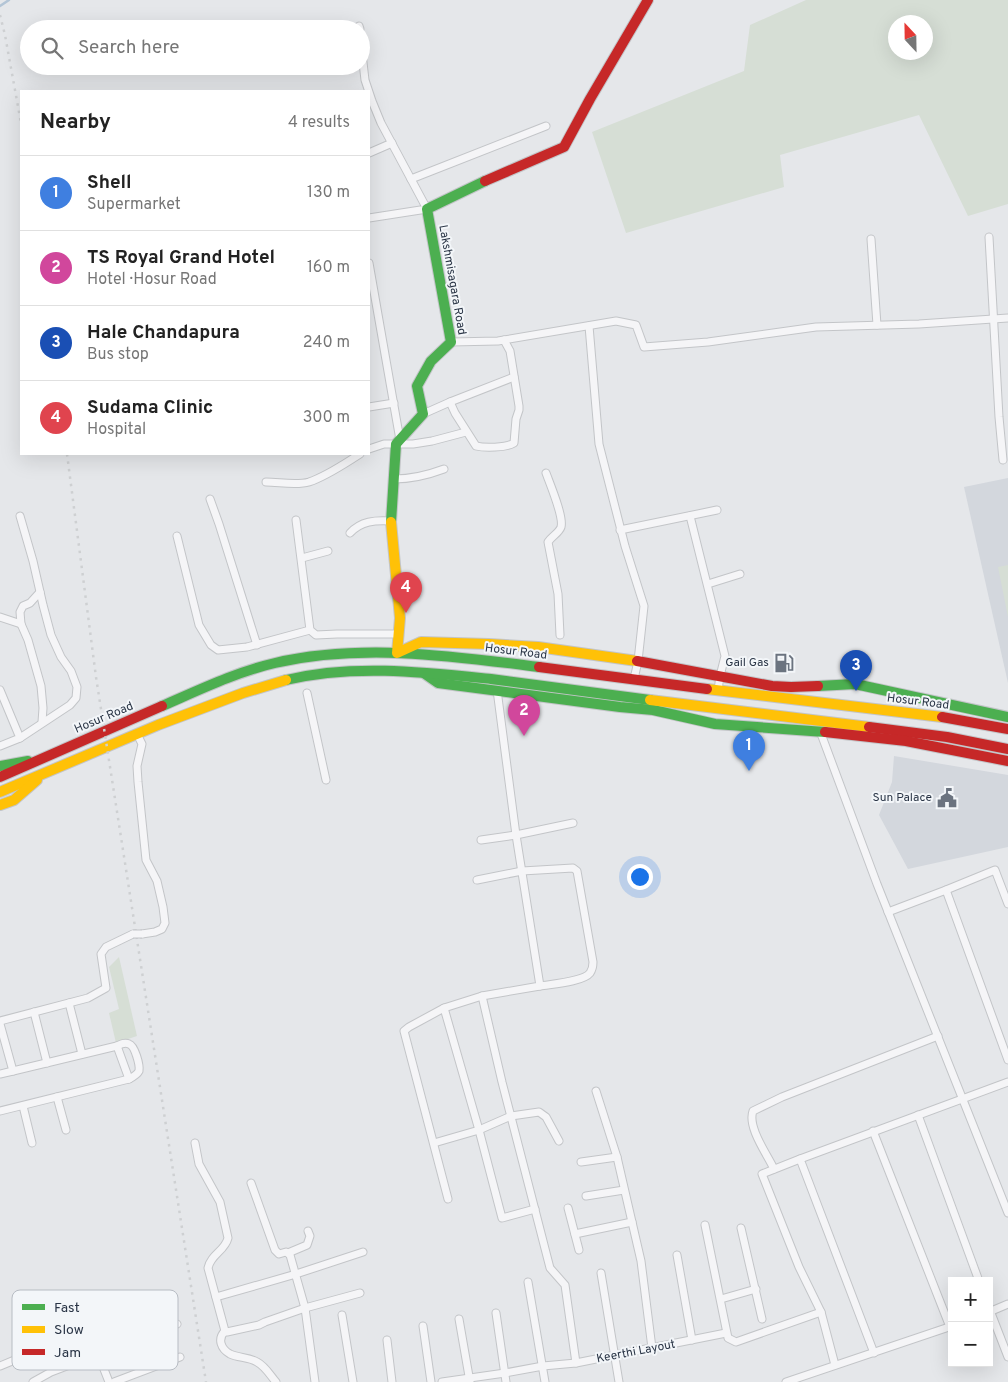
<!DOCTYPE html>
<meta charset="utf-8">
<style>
:root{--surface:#fff;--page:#f6f6f6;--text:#222;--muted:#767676;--line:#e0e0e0;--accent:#ea580c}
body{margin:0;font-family:Overpass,sans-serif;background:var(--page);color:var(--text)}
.controls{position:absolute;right:15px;bottom:15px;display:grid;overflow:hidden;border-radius:0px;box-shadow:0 5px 20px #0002}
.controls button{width:45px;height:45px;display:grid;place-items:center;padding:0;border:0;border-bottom:1px solid var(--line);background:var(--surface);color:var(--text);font:25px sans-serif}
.compass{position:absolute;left:888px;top:15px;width:45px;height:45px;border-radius:50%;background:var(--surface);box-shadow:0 5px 20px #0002;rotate:338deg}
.you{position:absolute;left:639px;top:876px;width:18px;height:18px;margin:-12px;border:4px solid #fff;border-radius:50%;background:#1a73e8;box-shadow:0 0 0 8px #1a73e833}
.badge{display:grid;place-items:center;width:32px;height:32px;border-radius:50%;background:var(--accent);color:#fff;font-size:16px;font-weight:700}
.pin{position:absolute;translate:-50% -41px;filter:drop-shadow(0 1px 2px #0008)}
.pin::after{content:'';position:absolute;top:26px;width:18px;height:15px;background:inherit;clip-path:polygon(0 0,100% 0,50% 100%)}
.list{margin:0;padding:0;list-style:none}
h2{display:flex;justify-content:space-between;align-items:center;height:65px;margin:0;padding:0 20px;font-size:21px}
h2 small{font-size:16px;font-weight:400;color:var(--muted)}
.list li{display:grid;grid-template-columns:32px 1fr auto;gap:15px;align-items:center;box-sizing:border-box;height:75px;padding:0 20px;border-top:1px solid var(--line)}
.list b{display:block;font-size:19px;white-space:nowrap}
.list p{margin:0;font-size:16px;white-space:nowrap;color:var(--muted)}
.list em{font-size:16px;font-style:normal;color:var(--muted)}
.icon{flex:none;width:28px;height:28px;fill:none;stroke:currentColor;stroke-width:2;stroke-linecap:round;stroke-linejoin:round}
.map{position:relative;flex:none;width:1008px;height:1382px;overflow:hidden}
.search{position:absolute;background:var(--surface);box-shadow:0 5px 20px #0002;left:20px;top:20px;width:350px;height:55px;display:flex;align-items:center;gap:12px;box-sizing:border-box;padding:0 18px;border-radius:28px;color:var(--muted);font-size:19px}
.panel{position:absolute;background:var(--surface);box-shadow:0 5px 20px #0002;left:20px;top:90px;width:350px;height:365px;border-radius:0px}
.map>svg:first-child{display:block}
.built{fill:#d3d7dd}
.green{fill:#d6ded5;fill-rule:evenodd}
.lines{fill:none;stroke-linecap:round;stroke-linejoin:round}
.stream{stroke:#b3c5d6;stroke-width:2.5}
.street-casing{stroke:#c3c5c8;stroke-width:9}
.fast-casing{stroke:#c3c5c8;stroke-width:12}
.slow-casing{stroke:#c3c5c8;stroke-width:12}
.jam-casing{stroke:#c3c5c8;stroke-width:12}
.street{stroke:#f5f5f7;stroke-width:7}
.fast{stroke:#4caf50;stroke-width:10}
.slow{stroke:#ffc107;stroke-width:10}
.jam{stroke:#c62828;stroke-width:10}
.rail{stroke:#ced0d2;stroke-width:2.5;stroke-dasharray:2.5 5;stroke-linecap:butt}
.street-bridge-casing{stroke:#c3c5c8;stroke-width:9;stroke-linecap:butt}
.street-bridge{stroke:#f5f5f7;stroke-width:7}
.labels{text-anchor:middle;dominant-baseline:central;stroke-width:4;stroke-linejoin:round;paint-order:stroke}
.street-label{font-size:12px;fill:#2a3546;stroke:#f3f6f9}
.poi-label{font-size:12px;fill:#2a3546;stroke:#f3f6f9;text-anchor:end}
.key{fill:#f3f6f9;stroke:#b7bcc3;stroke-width:1}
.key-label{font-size:14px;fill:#2a3546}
</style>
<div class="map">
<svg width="1008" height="1382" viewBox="0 0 1008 1382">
<rect width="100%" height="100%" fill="#e5e7ea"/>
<g class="built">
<path d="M1008,478V683L964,487Z"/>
<path d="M894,756L1008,775V847L908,869L879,815L892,782Z"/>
</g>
<g class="green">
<path d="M806,0H1008V204L968,216L919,115L780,155L784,187L626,233L592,132L744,71L750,25ZM896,22H926V52H896Z"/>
<path d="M1008,565V617L998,567Z"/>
<path d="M119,957L137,1036L116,1043L109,1013L119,1009L109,967Z"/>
</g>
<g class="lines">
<path class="stream" d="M0,6L9,0"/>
<defs>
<g id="street">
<path d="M359,26L360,29"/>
<path d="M361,45L365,80L372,101L381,123L427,209L369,218"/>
<path d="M369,153L392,143"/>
<path d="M411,179L546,126"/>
<path d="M989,237L999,417L1003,460"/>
<path d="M871,239L877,325"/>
<path d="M369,263L400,440"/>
<path d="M589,326L599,444L625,546L644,606L638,661L634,679"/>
<path d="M451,342L498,341L616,321L636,325L644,347L708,342L816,327L919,324L1008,318"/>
<path d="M450,402L514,377"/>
<path d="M369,407L394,403"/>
<path d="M423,414L450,402L455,413L476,446C484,448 506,448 514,443L516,419L519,410V406L510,351L504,340"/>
<path d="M369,449L384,444H413L432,441L466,432"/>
<path d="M546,473C550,484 564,517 561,527C559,533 552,536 548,542L558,594L560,635"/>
<path d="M394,479C411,479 428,475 444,469"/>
<path d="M266,482C279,482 296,486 309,482C327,476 344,464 360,454"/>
<path d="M210,499L219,524L257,645"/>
<path d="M690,516L725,656L720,676L718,690"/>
<path d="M296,520L310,630L316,635L337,634H399"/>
<path d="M620,530L717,510"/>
<path d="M350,533C361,521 375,520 391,521"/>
<path d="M177,536L199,625L211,645L218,650L247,647L310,630"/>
<path d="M302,558L328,551"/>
<path d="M708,584L740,574"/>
<path d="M40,592L30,603L23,606L20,612L21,624L28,640L41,686L43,708L42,722"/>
<path d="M0,617L21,624"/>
<path d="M0,690L20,738L0,746"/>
<path d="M497,690L516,835L540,986L482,996L502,1082L550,1268L565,1285L576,1363"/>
<path d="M307,693L326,780"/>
<path d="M820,731L877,884L1008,1213"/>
<path d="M137,734L142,744L137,766L138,782L146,860L157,881L163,907L165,923L162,929L155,932L142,934"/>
<path d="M20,738L70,705L76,698L77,687L71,671L61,657L51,635L43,605L33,561L20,516"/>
<path d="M481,840L516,835L573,823"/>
<path d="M477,880L522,871L573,868L577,871L593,962C593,966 592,970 590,973C583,982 551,984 540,986"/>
<path d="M946,890L995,870L1008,904"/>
<path d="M888,912L946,890L1008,1060"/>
<path d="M69,1003L82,1054"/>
<path d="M444,1008L479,1130L502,1218L535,1209"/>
<path d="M34,1012L47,1063"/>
<path d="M0,1021L88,998L106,988L101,954L106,947L133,934"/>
<path d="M0,1024L13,1071L117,1046L129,1079L0,1111"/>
<path d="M117,1046C121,1044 125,1042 129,1044C135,1046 140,1065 139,1071C137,1075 133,1077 129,1079"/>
<path d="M0,1074L13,1071"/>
<path d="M596,1091L617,1157L641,1261L652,1348"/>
<path d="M57,1097L66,1130"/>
<path d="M23,1106L32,1143"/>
<path d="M918,1115L979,1281"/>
<path d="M873,1131L950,1327"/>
<path d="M195,1143L199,1164L220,1202L228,1238C225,1251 211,1254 208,1268L225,1331L227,1332L259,1325L265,1322L305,1308L360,1293"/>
<path d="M434,1143L479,1130L511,1116L539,1112L546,1117L559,1141"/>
<path d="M800,1159L762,1174L799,1267L821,1312L835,1365"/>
<path d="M581,1162L617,1157"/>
<path d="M774,1169C767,1154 747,1127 753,1111L782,1097L938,1036"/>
<path d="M251,1183L275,1250L279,1254L286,1252L290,1255L305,1308L315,1382"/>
<path d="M586,1196L624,1190"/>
<path d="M448,1199L404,1031L409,1027L444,1008L482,996"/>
<path d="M568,1208L579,1250"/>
<path d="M705,1225L728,1338L736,1342L821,1312"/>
<path d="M741,1228L762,1319"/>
<path d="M575,1234L632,1222"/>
<path d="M288,1253L307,1245L310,1236L308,1231"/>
<path d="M677,1255L692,1340"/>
<path d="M601,1273L619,1382"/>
<path d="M528,1282L545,1382"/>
<path d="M216,1297L296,1274L363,1252"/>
<path d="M721,1299L756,1289"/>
<path d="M989,1308L1008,1357"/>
<path d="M989,1312L1008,1304"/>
<path d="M496,1313L506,1382"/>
<path d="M342,1315L353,1382"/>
<path d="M459,1319L470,1382"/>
<path d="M423,1326L431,1382"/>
<path d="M225,1331C217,1339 221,1349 230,1354C238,1358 249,1357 257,1362C265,1366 270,1375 276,1382"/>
<path d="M387,1340L392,1382"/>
<path d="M874,1353L800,1159L1008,1082"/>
<path d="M98,1354L109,1382"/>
<path d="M0,1366L17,1359"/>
<path d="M33,1382L51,1372L177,1324"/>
<path d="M114,1382L180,1357"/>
<path d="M442,1382L505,1373L543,1366L576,1363L726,1333"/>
<path d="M786,1382L952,1326"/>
</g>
<g id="fast">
<path d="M391,522L396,444L423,414L417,386L431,361L451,342L427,209L485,181"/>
<path d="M425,674L438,683L620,707L653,710L715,724L825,732"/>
<path d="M286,680C352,664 423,672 491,679C544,686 597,693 650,700"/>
<path d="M818,686L855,684L1008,717"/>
<path d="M162,706C199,690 236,672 275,663C362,643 453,656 539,667"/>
<path d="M0,766L28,761"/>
</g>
<g id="slow">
<path d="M391,522L400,618L397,653L421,642L489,644L538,647L637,661"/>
<path d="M707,689L942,717"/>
<path d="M650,700L869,727"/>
<path d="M0,792L158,725L243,693L286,680"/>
<path d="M0,805L14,800L37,780"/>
</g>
<g id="jam">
<path d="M485,181L564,147L590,99L648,0"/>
<path d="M637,661L772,686L791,687L818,686"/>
<path d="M539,667L707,689"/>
<path d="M942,717L1008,729"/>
<path d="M869,727L947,737L1008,749"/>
<path d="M825,732L906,741L1008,761"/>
<path d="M0,777L162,706"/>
</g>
</defs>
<use href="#street" class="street-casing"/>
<use href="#fast" class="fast-casing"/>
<use href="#slow" class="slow-casing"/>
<use href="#jam" class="jam-casing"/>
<use href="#street" class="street"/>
<use href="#fast" class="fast"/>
<use href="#slow" class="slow"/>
<use href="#jam" class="jam"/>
<g class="rail">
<path d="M0,15L5,35L21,123"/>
<path d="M67,454L96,677L206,1382"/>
</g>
<defs>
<path id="street-bridge" d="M133,934H142"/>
</defs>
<use href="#street-bridge" class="street-bridge-casing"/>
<use href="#street-bridge" class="street-bridge"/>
</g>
<defs>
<symbol id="fuel-bare" viewBox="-9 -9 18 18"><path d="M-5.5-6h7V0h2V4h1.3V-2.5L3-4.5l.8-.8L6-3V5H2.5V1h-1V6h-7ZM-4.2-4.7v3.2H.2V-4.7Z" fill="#6b737f" stroke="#f3f6f9" stroke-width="2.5" paint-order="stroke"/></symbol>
<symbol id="civic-bare" viewBox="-9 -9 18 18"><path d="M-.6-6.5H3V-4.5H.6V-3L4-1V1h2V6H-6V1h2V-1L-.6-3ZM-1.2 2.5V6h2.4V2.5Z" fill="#6b737f" stroke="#f3f6f9" stroke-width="2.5" paint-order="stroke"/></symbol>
</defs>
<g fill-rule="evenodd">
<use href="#fuel-bare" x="770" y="649" width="28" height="28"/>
<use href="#civic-bare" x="933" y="784" width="28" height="28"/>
</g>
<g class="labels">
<g class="street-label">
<text transform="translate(452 280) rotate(80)">Lakshmisagara Road</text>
<text transform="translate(516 652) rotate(7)">Hosur Road</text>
<text transform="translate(918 702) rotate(7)">Hosur Road</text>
<text transform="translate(104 718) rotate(-23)">Hosur Road</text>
<text transform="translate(636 1352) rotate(-11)">Keerthi Layout</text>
</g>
<g class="poi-label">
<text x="769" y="663">Gail Gas</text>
<text x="932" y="798">Sun Palace</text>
</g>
</g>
<rect x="12" y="1290" width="166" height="80" rx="8" class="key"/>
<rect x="22" y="1304" width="23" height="6" fill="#4caf50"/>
<rect x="22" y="1326" width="23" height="7" fill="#ffc107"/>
<rect x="22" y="1349" width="23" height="6" fill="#c62828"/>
<g class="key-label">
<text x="54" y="1312">Fast</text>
<text x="54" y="1334">Slow</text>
<text x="54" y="1357">Jam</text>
</g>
</svg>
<div class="controls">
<button>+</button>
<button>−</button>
</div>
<svg class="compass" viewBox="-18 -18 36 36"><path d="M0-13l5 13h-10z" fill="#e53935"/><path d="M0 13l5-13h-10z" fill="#767676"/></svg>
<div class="you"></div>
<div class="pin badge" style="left:749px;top:771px;background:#3f7fe0">1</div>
<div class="pin badge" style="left:524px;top:736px;background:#d1479c">2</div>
<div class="pin badge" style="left:856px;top:691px;background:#1a4fb4">3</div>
<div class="pin badge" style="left:406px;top:613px;background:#e0444e">4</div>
<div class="search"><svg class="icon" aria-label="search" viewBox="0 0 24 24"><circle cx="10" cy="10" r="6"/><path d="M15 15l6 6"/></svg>Search here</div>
<section class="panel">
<h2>Nearby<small>4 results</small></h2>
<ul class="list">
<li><span class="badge" style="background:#3f7fe0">1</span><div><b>Shell</b><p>Supermarket</p></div><em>130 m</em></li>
<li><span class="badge" style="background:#d1479c">2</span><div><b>TS Royal Grand Hotel</b><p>Hotel · Hosur Road</p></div><em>160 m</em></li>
<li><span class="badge" style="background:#1a4fb4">3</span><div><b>Hale Chandapura</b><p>Bus stop</p></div><em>240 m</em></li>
<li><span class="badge" style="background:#e0444e">4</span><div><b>Sudama Clinic</b><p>Hospital</p></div><em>300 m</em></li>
</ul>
</section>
</div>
